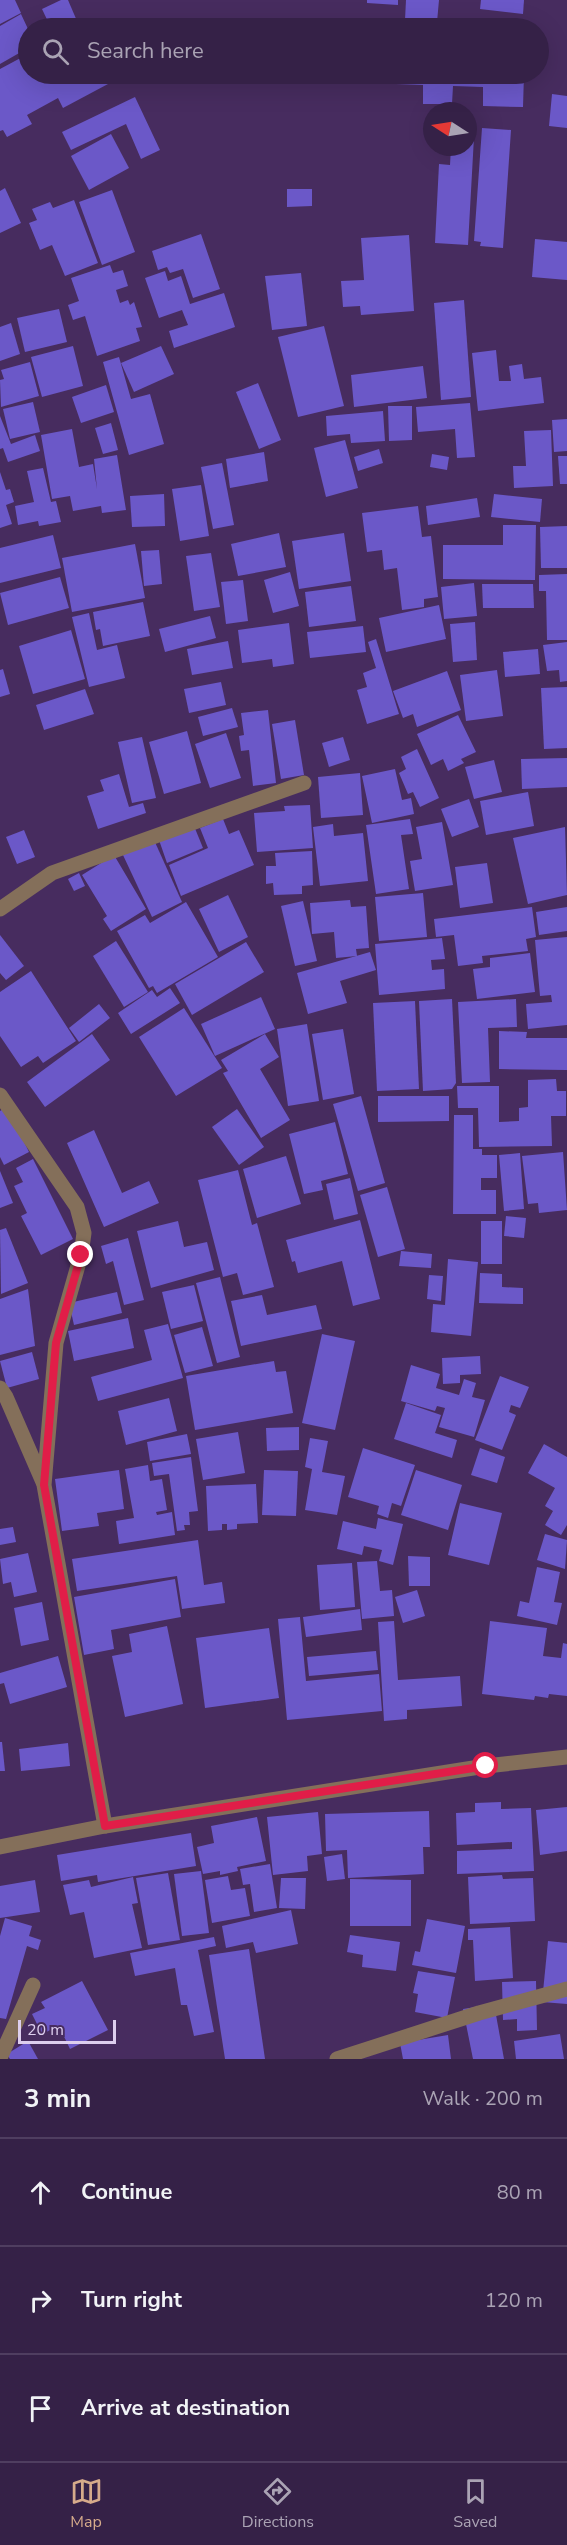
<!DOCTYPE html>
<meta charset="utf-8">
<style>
:root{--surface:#352147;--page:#402e52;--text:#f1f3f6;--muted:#aaa3b4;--line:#4f3e60;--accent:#d6ab8b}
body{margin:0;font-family:"Nunito Sans",sans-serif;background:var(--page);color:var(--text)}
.compass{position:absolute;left:423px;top:102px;width:54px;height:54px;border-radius:50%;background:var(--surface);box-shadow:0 6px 24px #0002;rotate:282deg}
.scale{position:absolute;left:18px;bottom:15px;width:98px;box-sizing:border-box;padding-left:6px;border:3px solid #ddceee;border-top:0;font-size:16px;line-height:21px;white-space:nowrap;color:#ddceee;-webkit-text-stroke:4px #472c5f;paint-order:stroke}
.stop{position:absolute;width:18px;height:18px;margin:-14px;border:4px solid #e11d48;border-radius:50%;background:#fff}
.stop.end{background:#e11d48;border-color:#fff;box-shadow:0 2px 6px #0008}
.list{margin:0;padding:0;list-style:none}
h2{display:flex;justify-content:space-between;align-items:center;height:78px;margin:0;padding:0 24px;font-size:26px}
h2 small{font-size:20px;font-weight:400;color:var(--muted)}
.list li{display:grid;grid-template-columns:39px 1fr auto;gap:18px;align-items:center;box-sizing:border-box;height:108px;padding:0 24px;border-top:2px solid var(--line)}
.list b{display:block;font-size:22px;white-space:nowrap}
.list em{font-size:20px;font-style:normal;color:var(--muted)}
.icon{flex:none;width:33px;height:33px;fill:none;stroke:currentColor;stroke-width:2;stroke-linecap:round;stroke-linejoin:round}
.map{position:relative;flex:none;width:567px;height:2059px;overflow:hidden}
.search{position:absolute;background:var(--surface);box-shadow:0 6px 24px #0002;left:18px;right:18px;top:18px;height:66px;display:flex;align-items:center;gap:15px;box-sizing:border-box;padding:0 21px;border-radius:33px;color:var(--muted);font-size:22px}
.sheet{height:402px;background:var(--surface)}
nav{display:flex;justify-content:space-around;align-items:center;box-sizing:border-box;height:84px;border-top:2px solid var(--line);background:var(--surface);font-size:16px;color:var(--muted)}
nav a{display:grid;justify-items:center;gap:3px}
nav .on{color:var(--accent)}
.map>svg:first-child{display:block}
.building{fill:#6b58c8}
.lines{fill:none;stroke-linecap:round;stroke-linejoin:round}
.minor{stroke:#846f5a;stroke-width:15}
.route{stroke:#e11d48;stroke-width:8}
</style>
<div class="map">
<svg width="567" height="2059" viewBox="0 0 567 2059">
<rect width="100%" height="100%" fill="#472c5f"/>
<g class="building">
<path d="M0,0H15L21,13L0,24Z"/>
<path d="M61,0H68L80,28H51L42,9Z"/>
<path d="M367,0H398V5L367,3Z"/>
<path d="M406,0H439L437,22L405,20Z"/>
<path d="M481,0H524L523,14L480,9Z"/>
<path d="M21,14L28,29V48L0,64V26Z"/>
<rect x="333" y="20" width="57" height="8"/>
<path d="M28,54V74H102L108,84L63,108L58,98L27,115L32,124L7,137L3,130L0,131V69Z"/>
<rect x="333" y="74" width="57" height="10"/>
<path d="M396,74H524L523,107L483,106V87L453,86L452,104H423V85L396,84Z"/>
<path d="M552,94L567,96V128L549,126Z"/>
<path d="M135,97L160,150L141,159L126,124L71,150L62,132Z"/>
<path d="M482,128L511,130L503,248L480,246L481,242L474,241Z"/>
<path d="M111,134L129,168L89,190L71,156Z"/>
<path d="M468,136L474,137L468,245L435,243L439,164L450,165L451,147H468Z"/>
<path d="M5,188L21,223L0,233V191Z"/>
<path d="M287,189H312V206L287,207Z"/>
<path d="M112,190L135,252L102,265L79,202Z"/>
<path d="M74,200L98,263L65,276L52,245L40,250L29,223L37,220L32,209L50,202L53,208Z"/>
<path d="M201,234L220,289L193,298L183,269L170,273L167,267L158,270L152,251Z"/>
<path d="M409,235L414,311L361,315L360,306L343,307L341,281L364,280L361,238Z"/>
<path d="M535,239L567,242V280L532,277Z"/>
<path d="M110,265L113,273L123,270L128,286L116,290L120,303L128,300L130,305L134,302L142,327L136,328L140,341L97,356L85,316L73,320L68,305L79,301L71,278Z"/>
<path d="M165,271L168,281L181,276L190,304L224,293L235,327L174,348L169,331L188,325L182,310L159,318L145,278Z"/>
<path d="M301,273L307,326L272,330L265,276Z"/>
<path d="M464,300L471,397L441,400L434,303Z"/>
<path d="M59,309L67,342L25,352L17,318Z"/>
<path d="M11,323L20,354L0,361V327Z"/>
<path d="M324,326L344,406L298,417L278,337Z"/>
<path d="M73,346L83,386L42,397L31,357Z"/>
<path d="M161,346L174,374L134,392L121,363Z"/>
<path d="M496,350L499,381H511L509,366L522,364L524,379L541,377L544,403L478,411L472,353Z"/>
<path d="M119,357L131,399L150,394L164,444L129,455L103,362Z"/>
<path d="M30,362L39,396L1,407L0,380L4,379L1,370Z"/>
<path d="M423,366L427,398L354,407L351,375Z"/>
<path d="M258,383L281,440L259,449L236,392Z"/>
<path d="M106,385L114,412L81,423L72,397Z"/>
<path d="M33,402L40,432L10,439L3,409Z"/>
<path d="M470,403L475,457L457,458L455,429L418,432L416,407Z"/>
<path d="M388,406H412V440L389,441Z"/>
<path d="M383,411L385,441L351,443L350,434L327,436L326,416Z"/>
<path d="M0,416L11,444L35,435L40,451L8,462L3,448L0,449Z"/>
<path d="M567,419V451L554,452L552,420Z"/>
<path d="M111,423L118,450L103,454L95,428Z"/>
<path d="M72,429L79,467L93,464L97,489L94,459L117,455L126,510L102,513L101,506L73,511L70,496L52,499L41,435Z"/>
<path d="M551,430L553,486L514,488L513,466H526L524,431Z"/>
<path d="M345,440L358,488L326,497L314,448Z"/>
<path d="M379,449L383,463L358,471L354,457Z"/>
<path d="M264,452L268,481L230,488L226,459Z"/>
<path d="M432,454L449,457L447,470L430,467Z"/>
<path d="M558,456H567V484H560Z"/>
<path d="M222,463L234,525L213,529L201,467Z"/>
<path d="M43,468L51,502L56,501L61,522L39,526L38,521L18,525L15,506L34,502L27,471Z"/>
<path d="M0,472L6,490L10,489L14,502L6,505L12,524L0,528Z"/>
<path d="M201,485L209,536L180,541L172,489Z"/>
<path d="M164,494L165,526L132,527L130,496Z"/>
<path d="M494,494L542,499L540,522L491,517Z"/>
<path d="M477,498L480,517L428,525L426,506Z"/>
<path d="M418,506L422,537L431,536L438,597L424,599V607L402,610L397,568L384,570L382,550L367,552L362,513Z"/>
<path d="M503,525H536L535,580L443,579V545H503Z"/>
<path d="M567,526V568H541L540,527Z"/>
<path d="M279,533L286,567L238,576L231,544Z"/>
<path d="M344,533L351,581L299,589L292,541Z"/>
<path d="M53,535L61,568L0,583V548Z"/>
<path d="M135,544L145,598L72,612L62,558Z"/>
<path d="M159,550L162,584L144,586L141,551Z"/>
<path d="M211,553L220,607L194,611L186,556Z"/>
<path d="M290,572L299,606L273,613L264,580Z"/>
<path d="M567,574V640H547L546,591H539V575Z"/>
<path d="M60,577L69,608L8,625L0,593Z"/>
<path d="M243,580L248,621L226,624L221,582Z"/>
<path d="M474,583L477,616L444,619L441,587Z"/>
<path d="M482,584H533L534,608H483Z"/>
<path d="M351,586L356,621L309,627L305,592Z"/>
<path d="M143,602L150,636L103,646L100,629L96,630L93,612Z"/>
<path d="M439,605L446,639L386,652L379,618Z"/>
<path d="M89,613L97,650L117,645L125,678L89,687L72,617Z"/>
<path d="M210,616L216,638L165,652L159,629Z"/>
<path d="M475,622L477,660L453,662L450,624Z"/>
<path d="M289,623L294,664L273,667L272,659L242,663L238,630Z"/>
<path d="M363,626L366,652L310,658L307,632Z"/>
<path d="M71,630L85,679L33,694L19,646Z"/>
<path d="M376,639L399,714L367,724L357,690L367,687L363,673L376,668L368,642Z"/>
<path d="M228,641L233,668L192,675L187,649Z"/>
<path d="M567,642V681L560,682L559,670L547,671L543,645Z"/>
<path d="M538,649L540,674L505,677L503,652Z"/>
<path d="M3,669L10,694L0,697V670Z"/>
<path d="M497,670L503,716L466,721L460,675Z"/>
<path d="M447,671L461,710L417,727L413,714L403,718L393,691Z"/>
<path d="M221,682L226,705L189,713L184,689Z"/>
<path d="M567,687V748L544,749L541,688Z"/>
<path d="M85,689L94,714L44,730L36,705Z"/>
<path d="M232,708L238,727L203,736L198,717Z"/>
<path d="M268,710L276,783L253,786L249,750L241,751L239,736L244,735L241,713Z"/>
<path d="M458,715L476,752L461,759L464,763L448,771L443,759L431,765L417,734Z"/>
<path d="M295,720L304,775L281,779L272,724Z"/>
<path d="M187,731L201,783L164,794L149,742Z"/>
<path d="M226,733L241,778L210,788L195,744Z"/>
<path d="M142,737L156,798L132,803L118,742Z"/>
<path d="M343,737L350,760L329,767L322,743Z"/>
<path d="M417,749L439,798L420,807L413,792L408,794L399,773L406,769L401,757Z"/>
<path d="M567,758V787L522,789L521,759Z"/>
<path d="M494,760L502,792L474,799L465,767Z"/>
<path d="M395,769L402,800L411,798L414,814L372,823L362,776Z"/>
<path d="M360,773L363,815L321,818L318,777Z"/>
<path d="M119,774L129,807L143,803L146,813L98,829L87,796L104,791L100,780Z"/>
<path d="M528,792L534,826L486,835L480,801Z"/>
<path d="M469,799L479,827L452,837L441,809Z"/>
<path d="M310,805L313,848L257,852L254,813L285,811L284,806Z"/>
<path d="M223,819L229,834L239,830L254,865L181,896L169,865L208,848L200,828Z"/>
<path d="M410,819L413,834L401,835L409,889L376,894L366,825Z"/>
<path d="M442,822L453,885L415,891L410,861L422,859L416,827Z"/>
<path d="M333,824L334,836L363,833L368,881L320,886L313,827Z"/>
<path d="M194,826L203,848L167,863L159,840Z"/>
<path d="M565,827L567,895L528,904L513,838Z"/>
<path d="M24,830L35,857L17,864L6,837Z"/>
<path d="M154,840L182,902L152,917L123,855Z"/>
<path d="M312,851L313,885L302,886V894L274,895L273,883L266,884V866H276L275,853Z"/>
<path d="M114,855L146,909L111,931L103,919L107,916L82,875Z"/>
<path d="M487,863L493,903L460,908L455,867Z"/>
<path d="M79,873L85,886L74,891L68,879Z"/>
<path d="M423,893L427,937L379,941L375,897Z"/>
<path d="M228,895L248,937L219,952L199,909Z"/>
<path d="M350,900L351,907L366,906L369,948L356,949L357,956L336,958L334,932L312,934L310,903Z"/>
<path d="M303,901L317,961L295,966L281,906Z"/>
<path d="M186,902L218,957L157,993L153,986L149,988L117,931L145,915L150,923Z"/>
<path d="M532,907L536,937L526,939L528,951L482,956L483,963L458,966L454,935L436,937L434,919Z"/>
<path d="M567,907V931L539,935L536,912Z"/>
<path d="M0,935L24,966L6,980L0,973Z"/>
<path d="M567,937V1025L528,1029L526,1004L552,1002L551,995L540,996L535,940Z"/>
<path d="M442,938L445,959L431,960L432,970L444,969L445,989L379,995L375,944Z"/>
<path d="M116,941L148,992L124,1007L93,956Z"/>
<path d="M246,942L264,972L192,1015L175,984Z"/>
<path d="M370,952L376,970L340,981L347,1003L308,1014L297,973Z"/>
<path d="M530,953L535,992L477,999L473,969L490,967V958Z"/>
<path d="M31,971L76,1041L43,1063L38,1056L21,1067L0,1036V992Z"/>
<path d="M170,988L180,1003L131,1034L118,1013L152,990L157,997Z"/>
<path d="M261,997L275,1029L215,1056L201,1024Z"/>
<path d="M452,999L456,1083L452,1089L423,1091L419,1001Z"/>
<path d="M516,999L517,1027L488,1028L490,1082L462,1083L458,1002Z"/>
<path d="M415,1001L419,1089L377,1091L373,1003Z"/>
<path d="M99,1004L110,1018L79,1042L69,1028Z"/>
<path d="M184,1008L222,1068L176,1096L139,1037Z"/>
<path d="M307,1024L319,1101L288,1106L277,1029Z"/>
<path d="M343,1029L354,1094L323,1100L312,1034Z"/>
<path d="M499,1031L527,1032L526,1038H567V1070L499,1069Z"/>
<path d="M92,1034L110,1060L45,1107L27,1082Z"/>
<path d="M265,1034L279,1057L260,1069L290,1120L261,1138L223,1073L228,1071L221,1060Z"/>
<path d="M556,1079L557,1091H566V1116H551L552,1146L479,1147L478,1108H458L457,1086H499V1122L519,1121V1108L528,1107V1080Z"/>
<path d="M361,1096L385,1183L358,1191L333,1104Z"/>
<path d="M378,1096H449V1121L378,1122Z"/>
<path d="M7,1107L29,1152L4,1165L0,1157V1111Z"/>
<path d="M237,1109L264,1147L239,1165L212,1127Z"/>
<path d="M454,1115H473V1149H482V1155H497V1178H481V1190H496V1214H453Z"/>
<path d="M335,1122L348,1174L321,1181L323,1190L304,1194L289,1134Z"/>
<path d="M94,1130L122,1193L149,1181L159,1203L104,1227L67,1143Z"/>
<path d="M563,1152L567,1210L539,1213L538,1203L528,1204L522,1156Z"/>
<path d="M520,1153L524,1209L504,1211L499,1155Z"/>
<path d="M286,1156L301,1204L257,1218L243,1169Z"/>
<path d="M33,1159L73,1239L41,1255L21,1216L27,1213L14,1186L23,1182L16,1168Z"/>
<path d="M238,1170L252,1225L257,1223L274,1287L243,1295L237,1273L223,1277L198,1180Z"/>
<path d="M0,1171L13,1203L0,1208Z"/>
<path d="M350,1178L358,1214L334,1220L326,1184Z"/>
<path d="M387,1187L405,1249L378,1257L360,1195Z"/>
<path d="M506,1216L526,1218L524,1238L504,1236Z"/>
<path d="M360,1220L380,1299L353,1306L342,1261L298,1273L295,1261L292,1262L286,1240Z"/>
<path d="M178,1221L184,1247L207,1242L214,1270L151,1288L137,1231Z"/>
<rect x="481" y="1221" width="21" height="43"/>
<path d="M6,1228L28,1283L1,1294L0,1230Z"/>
<path d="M128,1238L144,1300L124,1305L113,1261L106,1264L101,1246Z"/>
<path d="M401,1251L432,1254L431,1268L399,1266Z"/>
<path d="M448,1259L478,1262L471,1336L431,1332L433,1304L445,1305Z"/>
<path d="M480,1273L502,1274V1287L523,1288V1304L479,1303Z"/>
<path d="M429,1275L443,1276L441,1301L427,1299Z"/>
<path d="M220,1277L240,1357L217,1363L196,1283Z"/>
<path d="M194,1285L203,1321L171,1329L162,1292Z"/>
<path d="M28,1289L35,1346L0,1355V1299Z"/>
<path d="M117,1292L122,1313L74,1325L69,1303Z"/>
<path d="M262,1295L267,1315L316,1305L322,1329L241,1346L231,1301Z"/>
<path d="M128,1318L134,1348L74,1361L68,1331Z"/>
<path d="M168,1324L183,1378L98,1401L91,1377L152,1360L144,1330Z"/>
<path d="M202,1327L213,1366L185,1373L174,1335Z"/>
<path d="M322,1334L355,1341L335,1430L302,1423Z"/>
<path d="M32,1352L39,1379L7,1388L0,1361Z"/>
<path d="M480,1356L481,1374L460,1375V1383L443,1384L442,1358Z"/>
<path d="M274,1361L276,1372L286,1371L293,1413L195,1430L186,1376Z"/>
<path d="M411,1365L440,1374L436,1388L459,1395L464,1379L476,1383L472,1397L485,1400L474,1437L439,1427L445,1408L437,1406L435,1411L401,1401Z"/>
<path d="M500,1376L529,1387L520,1408L511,1405L509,1412L516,1415L502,1450L475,1440Z"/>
<path d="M169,1398L177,1431L126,1445L118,1411Z"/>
<path d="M406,1403L441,1415L435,1433L457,1440L452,1458L394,1439Z"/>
<path d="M299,1427V1450L267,1451L266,1428Z"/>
<path d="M238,1432L245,1473L203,1480L196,1439Z"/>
<path d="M187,1434L191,1454L150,1461L147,1442Z"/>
<path d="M310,1438L328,1441L322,1472L345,1476L337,1515L305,1510L312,1469L305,1467Z"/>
<path d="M544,1444L567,1457V1525L561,1535L545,1525L553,1511L545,1506L555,1488L528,1473Z"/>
<path d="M363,1448L415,1465L401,1506L392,1503L388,1518L377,1514L379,1506L348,1497Z"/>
<path d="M480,1448L505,1457L497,1483L471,1475Z"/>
<path d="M191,1457L198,1511L189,1512L190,1525H184L185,1530L177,1531L169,1474L154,1476L152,1463Z"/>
<path d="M148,1465L150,1481L162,1479L167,1510L156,1512L157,1515L172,1512L175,1535L119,1544L116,1521L134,1518L125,1469Z"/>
<path d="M119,1470L124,1509L97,1513L99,1526L62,1531L55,1479Z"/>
<path d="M264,1470L298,1471L296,1516L262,1515Z"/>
<path d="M416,1470L462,1485L448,1530L401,1515Z"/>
<path d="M256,1484L258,1523L237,1524V1529L227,1530V1524H222V1530L208,1531L206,1486Z"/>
<path d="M460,1503L502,1513L489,1565L448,1555Z"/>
<path d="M378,1518L403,1524L393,1565L379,1561L382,1550L364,1546L362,1555L337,1549L343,1521L376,1529Z"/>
<path d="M13,1527L16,1542L0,1545V1529Z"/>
<path d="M545,1534L567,1540L565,1569L537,1560Z"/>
<path d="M198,1540L204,1585L222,1582L225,1603L182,1609L177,1576L77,1591L72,1559Z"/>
<path d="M28,1553L37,1592L14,1597L11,1582L3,1584L0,1559Z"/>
<path d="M408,1556L430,1557V1586H409Z"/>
<path d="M377,1561L380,1591L392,1590L394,1616L362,1619L357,1562Z"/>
<path d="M352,1563L355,1607L320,1610L317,1565Z"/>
<path d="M537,1567L560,1572L554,1602L562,1603L557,1625L517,1616L520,1601L529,1603Z"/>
<path d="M175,1579L181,1617L111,1630L114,1649L84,1655L74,1597Z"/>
<path d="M417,1590L425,1616L403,1623L395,1597Z"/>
<path d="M42,1602L49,1640L21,1646L14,1608Z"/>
<path d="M360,1609L362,1630L306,1637L303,1617Z"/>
<path d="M300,1617L306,1681L379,1674L382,1711L287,1720L278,1619Z"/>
<path d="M394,1621L398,1680L460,1676L462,1706L407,1710V1719L384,1721L378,1622Z"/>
<path d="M490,1621L547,1628L543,1656L561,1658L563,1643L567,1644V1696L549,1694L548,1698L535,1696L534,1700L482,1694Z"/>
<path d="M167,1626L183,1704L125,1717L112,1656L132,1652L129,1634Z"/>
<path d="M269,1628L279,1698L205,1708L196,1638Z"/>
<path d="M376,1651L378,1670L309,1676L307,1657Z"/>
<path d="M58,1656L67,1687L10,1704L4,1683L0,1684V1673Z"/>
<path d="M0,1742H2L5,1771H0Z"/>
<path d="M68,1743L70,1766L21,1771L19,1749Z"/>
<path d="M501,1802V1809L531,1808L534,1871L457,1874V1851L512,1849V1842L457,1845L456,1813L475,1812V1803Z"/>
<path d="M567,1807V1851L540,1855L536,1810Z"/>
<path d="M429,1811L430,1847H423L424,1874L348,1878L347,1850L326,1851L325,1814Z"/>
<path d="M318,1812L322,1854L307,1856L308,1871L273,1875L267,1817Z"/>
<path d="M257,1817L266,1861L237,1867L238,1871L220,1875V1871L203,1874L197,1847L214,1843L211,1826Z"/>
<path d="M191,1833L196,1866L98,1882L97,1875L61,1881L57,1855Z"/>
<path d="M342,1854L345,1879L327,1881L324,1857Z"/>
<path d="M270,1864L277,1908L254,1912L250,1884L243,1885L240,1869Z"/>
<path d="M201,1871L209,1933L182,1936L174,1874Z"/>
<path d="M168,1873L180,1940L148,1945L136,1878Z"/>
<path d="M502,1875L503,1879L533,1878L535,1921L470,1924L468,1877Z"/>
<path d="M228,1876L231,1890L245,1888L250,1916L212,1923L205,1880Z"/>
<path d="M133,1877L138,1903L132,1904L142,1948L94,1958L84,1912L70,1915L63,1885L89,1880L91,1887Z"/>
<path d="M281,1878H306L305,1909L279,1908Z"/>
<path d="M350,1879L411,1880V1926H350Z"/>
<path d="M35,1880L40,1912L0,1918V1886Z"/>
<path d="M291,1910L298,1944L256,1953L253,1942L226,1948L222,1926Z"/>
<path d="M5,1918L32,1926L29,1936L41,1940L38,1950L27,1946L6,2019L0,2018V1936Z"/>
<path d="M427,1919L465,1926L456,1973L412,1965L415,1951L420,1952Z"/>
<path d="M510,1927L513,1978L475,1981L473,1940H468V1929Z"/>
<path d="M350,1935L400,1942L396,1971L362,1967L363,1955L347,1952Z"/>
<path d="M214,1937L216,1946L198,1950L214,2032L194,2036L187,2005H181L175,1968L135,1976L130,1953Z"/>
<path d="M548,1941L567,1943V2004L542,2002Z"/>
<path d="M249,1949L265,2059H225L209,1955Z"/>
<path d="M418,1971L455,1977L447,2018L415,2012L418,1994L413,1993Z"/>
<path d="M82,1981L108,2030L70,2049L59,2026L42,2034L32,2014L45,2008L41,2002Z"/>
<path d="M536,1981L537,2030L517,2031V2019L503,2020L502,1982Z"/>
<path d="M494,2004L504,2059H473L463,2009Z"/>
<path d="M560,2034L564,2059H516L514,2041Z"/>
<path d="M448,2035L451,2059H403L400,2043Z"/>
<path d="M28,2041L38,2059H10L7,2054Z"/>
</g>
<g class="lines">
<g class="minor">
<path d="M0,909L52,873L304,783"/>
<path d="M0,1095L77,1207L84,1233L81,1255L56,1343L44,1485L105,1826"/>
<path d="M0,1388L6,1397L43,1482"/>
<path d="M0,1847L105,1826L486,1766L567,1757"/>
<path d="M0,2058L33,1985"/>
<path d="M337,2059L479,2013L567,1989"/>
</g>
</g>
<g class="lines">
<path class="route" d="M81,1255L56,1343L44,1485L105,1826L486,1766"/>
</g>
</svg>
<svg class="compass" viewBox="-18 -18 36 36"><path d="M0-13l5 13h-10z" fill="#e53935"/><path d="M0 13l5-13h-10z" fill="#aaa3b4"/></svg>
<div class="scale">20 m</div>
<div class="stop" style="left:486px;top:1766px"></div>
<div class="stop end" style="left:81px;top:1255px"></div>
<div class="search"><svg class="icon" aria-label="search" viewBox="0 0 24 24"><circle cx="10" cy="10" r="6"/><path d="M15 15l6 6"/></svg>Search here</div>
</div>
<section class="sheet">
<h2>3 min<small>Walk · 200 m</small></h2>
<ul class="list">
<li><svg class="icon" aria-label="ahead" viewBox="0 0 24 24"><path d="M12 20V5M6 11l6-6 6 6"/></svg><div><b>Continue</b></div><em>80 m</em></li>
<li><svg class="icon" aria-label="right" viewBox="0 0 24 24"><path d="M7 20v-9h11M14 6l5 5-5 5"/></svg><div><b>Turn right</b></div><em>120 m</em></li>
<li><svg class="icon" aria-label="arrive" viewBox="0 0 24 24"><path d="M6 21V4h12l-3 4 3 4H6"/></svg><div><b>Arrive at destination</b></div></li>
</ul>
</section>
<nav>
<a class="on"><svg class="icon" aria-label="map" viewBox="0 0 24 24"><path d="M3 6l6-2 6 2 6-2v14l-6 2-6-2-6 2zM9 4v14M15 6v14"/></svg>Map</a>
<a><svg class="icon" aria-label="directions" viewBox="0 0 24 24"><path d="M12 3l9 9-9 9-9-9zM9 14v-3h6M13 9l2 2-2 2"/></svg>Directions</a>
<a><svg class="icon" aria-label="saved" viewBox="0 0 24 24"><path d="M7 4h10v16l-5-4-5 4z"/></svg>Saved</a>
</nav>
